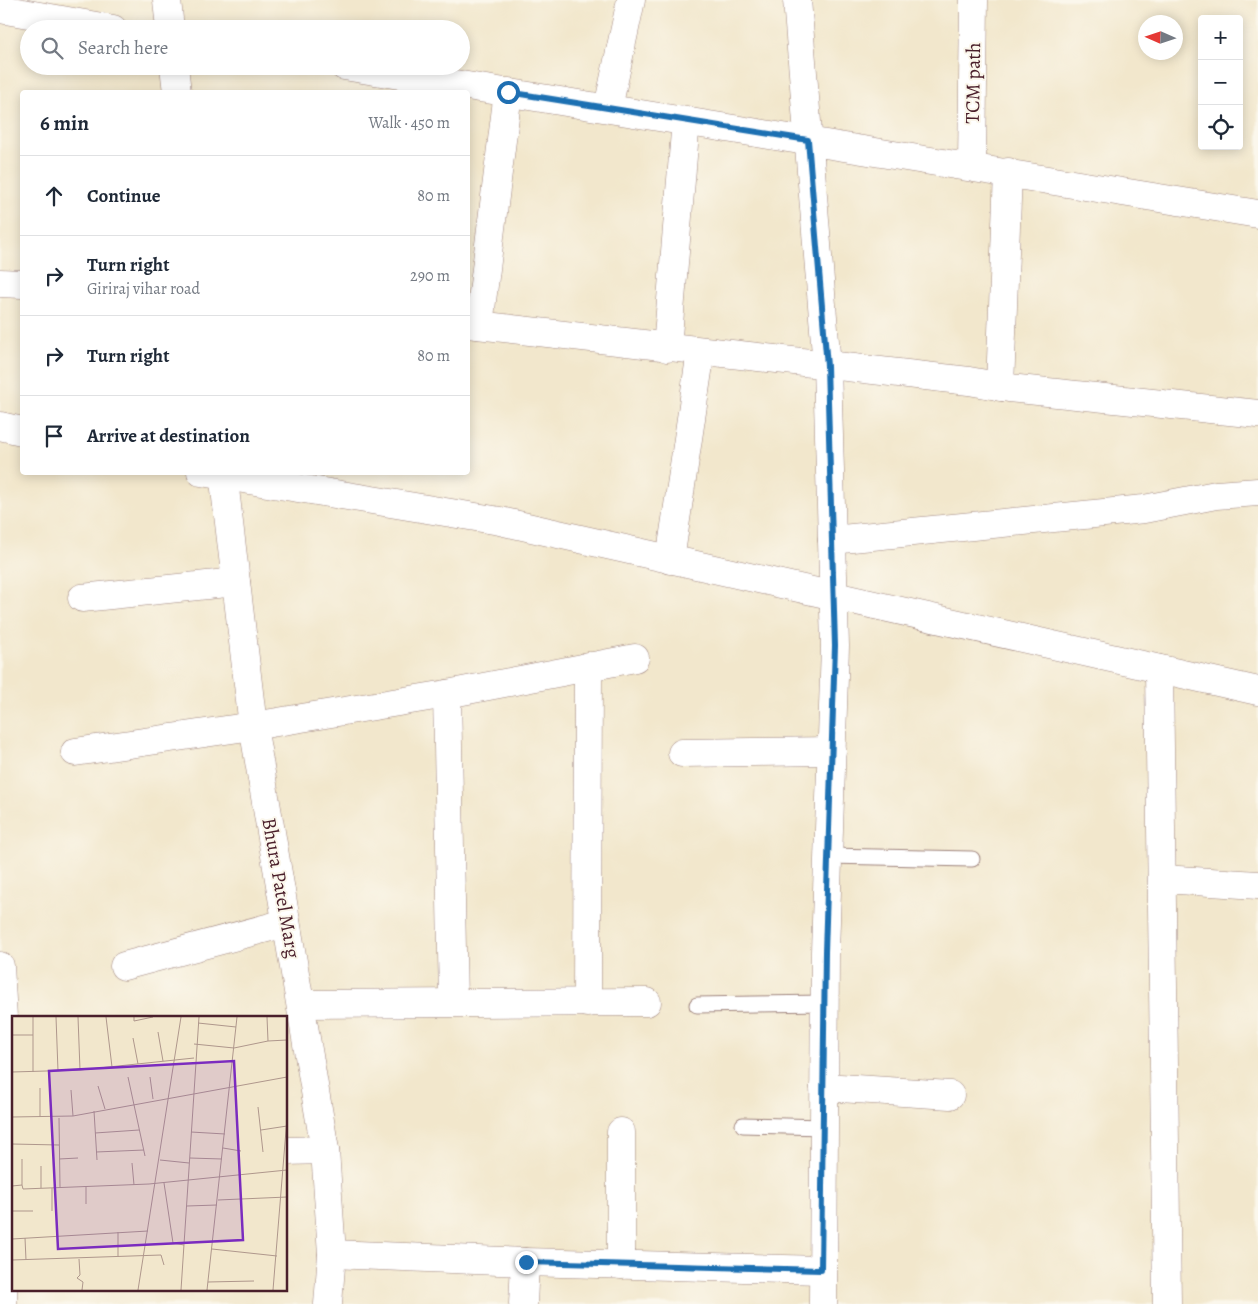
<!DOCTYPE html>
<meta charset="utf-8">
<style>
:root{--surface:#fff;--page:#f6f6f7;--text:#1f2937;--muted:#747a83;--line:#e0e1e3}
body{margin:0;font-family:Alegreya,serif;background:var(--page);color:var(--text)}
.controls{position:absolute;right:15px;top:15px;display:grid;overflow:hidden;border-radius:5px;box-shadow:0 2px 12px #0003}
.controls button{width:45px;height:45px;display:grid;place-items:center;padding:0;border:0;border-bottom:1px solid var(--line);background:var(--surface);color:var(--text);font:25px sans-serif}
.compass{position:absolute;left:1138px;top:15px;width:45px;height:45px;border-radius:50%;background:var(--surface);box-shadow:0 2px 12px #0003;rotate:273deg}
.stop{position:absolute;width:15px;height:15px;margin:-11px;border:4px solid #1f6fb2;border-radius:50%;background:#fff}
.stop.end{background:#1f6fb2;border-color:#fff;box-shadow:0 1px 5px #0008}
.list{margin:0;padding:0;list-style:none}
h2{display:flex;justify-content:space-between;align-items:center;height:65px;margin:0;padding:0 20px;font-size:21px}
h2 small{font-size:16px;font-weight:400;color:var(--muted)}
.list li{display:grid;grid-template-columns:32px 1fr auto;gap:15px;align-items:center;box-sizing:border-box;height:80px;padding:0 20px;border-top:1px solid var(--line)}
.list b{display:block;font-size:19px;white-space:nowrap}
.list p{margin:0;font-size:16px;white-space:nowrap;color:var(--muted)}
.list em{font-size:16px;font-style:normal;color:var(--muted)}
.icon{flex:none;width:28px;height:28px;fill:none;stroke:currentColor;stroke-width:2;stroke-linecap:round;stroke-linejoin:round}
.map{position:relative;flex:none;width:1258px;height:1304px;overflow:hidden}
.search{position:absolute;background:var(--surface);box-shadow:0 2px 12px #0003;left:20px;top:20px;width:450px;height:55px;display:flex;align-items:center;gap:12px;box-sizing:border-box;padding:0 18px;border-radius:28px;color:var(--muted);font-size:19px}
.panel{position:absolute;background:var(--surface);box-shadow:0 2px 12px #0003;left:20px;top:90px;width:450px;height:385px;border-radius:5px}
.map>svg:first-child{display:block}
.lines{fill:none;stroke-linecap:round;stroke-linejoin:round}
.service-casing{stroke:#9e837c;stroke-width:17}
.minor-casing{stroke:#9e837c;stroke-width:29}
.service{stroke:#fff;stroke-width:15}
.minor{stroke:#fff;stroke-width:28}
.route{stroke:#1f6fb2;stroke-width:6}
.labels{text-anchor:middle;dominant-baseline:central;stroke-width:4;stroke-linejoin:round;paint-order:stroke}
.street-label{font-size:20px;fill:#4a1f2b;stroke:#fbf7ec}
.inset-road{fill:none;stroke:#af978c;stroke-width:1}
.view{fill:#7b2cbf;fill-opacity:0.15;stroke:#7b2cbf;stroke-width:2.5}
.inset-edge{fill:none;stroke:#4a1f2b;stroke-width:2.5}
</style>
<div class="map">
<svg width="1258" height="1304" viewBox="0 0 1258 1304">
<rect width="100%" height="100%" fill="#fbf7ec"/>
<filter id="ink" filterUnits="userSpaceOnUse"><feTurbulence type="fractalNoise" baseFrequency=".02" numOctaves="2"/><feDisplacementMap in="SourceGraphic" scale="10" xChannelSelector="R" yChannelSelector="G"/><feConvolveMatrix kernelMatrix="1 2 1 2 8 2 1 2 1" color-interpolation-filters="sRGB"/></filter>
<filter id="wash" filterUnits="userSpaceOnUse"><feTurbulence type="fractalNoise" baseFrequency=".0096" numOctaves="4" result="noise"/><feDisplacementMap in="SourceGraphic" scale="20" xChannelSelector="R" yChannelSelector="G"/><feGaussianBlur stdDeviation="1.12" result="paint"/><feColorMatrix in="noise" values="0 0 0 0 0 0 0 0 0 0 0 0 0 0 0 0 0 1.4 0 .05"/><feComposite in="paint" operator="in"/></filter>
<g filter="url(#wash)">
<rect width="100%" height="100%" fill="#f2e7cc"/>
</g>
<g filter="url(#ink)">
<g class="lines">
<defs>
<g id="service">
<path d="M828,856L972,859"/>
<path d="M697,1005L825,1003"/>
<path d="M743,1125L824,1127"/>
</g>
<g id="minor">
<path d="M167,0L170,29"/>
<path d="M797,0L827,366L835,646L825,952L823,1304"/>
<path d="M0,9L113,29"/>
<path d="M174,66L177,92"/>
<path d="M344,66L1258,214"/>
<path d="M608,108L631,0"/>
<path d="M972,166L974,0"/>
<path d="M0,283L22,284"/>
<path d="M468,324L969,381L1009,388L1258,414"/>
<path d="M479,325L508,92"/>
<path d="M667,348L686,120"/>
<path d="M1000,387L1008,172"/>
<path d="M0,426L22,431"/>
<path d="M201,472L500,521L1258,691"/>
<path d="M223,472L253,726L325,1150L332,1254L328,1304"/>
<path d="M832,540L1144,509L1216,495L1258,492"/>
<path d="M670,560L701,351"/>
<path d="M82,598L236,582"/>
<path d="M1159,669L1167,1304"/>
<path d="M447,694L453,1002"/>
<path d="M75,752L253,726L447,694L635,658"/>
<path d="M682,753L832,751"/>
<path d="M1162,879L1258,885"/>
<path d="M0,966L7,1086L3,1304"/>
<path d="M124,966L286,923"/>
<path d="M587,1003L588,666"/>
<path d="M301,1004L647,1002"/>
<path d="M824,1087L950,1095"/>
<path d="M621,1132V1265"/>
<path d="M286,1151L325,1150"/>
<path d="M332,1254L525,1262L821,1270"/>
<path d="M523,1304L525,1262"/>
</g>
</defs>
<use href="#service" class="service-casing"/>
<use href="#minor" class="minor-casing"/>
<use href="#service" class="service"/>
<use href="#minor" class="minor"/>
</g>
</g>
<g class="lines" filter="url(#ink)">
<path class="route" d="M508,92L808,140L827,366L835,646L825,952L821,1270L526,1262"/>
</g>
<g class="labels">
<g class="street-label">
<text transform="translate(973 83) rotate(-89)">TCM path</text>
<text transform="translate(281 888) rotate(80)">Bhura Patel Marg</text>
</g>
</g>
<g transform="translate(12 1016)">
<rect width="275" height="275" fill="#f2e7cc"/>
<path class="inset-road" d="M21,1V56M44,1L46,55M66,1L68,54M94,1L100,51M122,1V5L141,1M255,1L256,25M186,7L224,11M146,16L151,45M0,19H21M121,22L126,48M182,28L222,32L256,25L275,24M0,56L68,54L182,42M116,61L133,140M138,61L141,83M86,70L93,93M59,74L61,100M246,91L251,136M82,95L85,144M0,101L61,100L275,61M28,101V72M47,102L48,171M249,114L275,110M179,116L213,118M83,117L127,114M0,128L47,129M211,132L229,135M84,136L132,134M178,142L210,143M10,143V169M47,143L66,142M148,144L177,147M120,147L122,169M29,150V172M152,167L161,227L172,229M0,170L10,169L11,173L137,168L275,154M40,172V195M206,184L275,181M74,188V170M175,190L205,189M0,195H21M13,222L14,244M0,223L136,215M200,233L265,240M106,241V216M67,243L68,259L65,262L71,266L70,274M0,244L149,239L152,249M196,266L242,265M126,274L169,1M169,274L187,1M195,274L225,1M261,274L275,102"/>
<path class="view" d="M222,45L231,224L46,233L37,55Z"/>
<rect width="275" height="275" class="inset-edge"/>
</g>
</svg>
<div class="controls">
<button>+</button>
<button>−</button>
<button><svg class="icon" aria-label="locate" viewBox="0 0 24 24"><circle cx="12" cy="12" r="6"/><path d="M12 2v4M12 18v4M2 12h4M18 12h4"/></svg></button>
</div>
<svg class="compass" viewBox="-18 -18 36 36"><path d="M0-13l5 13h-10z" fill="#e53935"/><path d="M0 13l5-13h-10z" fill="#747a83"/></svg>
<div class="stop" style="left:508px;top:92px"></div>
<div class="stop end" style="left:526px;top:1262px"></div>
<div class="search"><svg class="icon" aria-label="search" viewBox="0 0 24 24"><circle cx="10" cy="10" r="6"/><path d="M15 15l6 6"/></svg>Search here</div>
<section class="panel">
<h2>6 min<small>Walk · 450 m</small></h2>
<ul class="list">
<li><svg class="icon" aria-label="ahead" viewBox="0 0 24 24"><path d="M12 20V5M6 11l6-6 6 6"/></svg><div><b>Continue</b></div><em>80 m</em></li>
<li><svg class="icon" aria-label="right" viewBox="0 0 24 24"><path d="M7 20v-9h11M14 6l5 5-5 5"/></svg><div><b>Turn right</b><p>Giriraj vihar road</p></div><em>290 m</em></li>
<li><svg class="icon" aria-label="right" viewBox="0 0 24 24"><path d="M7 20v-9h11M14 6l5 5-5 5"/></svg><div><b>Turn right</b></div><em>80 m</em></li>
<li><svg class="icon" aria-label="arrive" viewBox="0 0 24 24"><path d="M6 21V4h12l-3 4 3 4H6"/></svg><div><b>Arrive at destination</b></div></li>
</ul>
</section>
</div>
